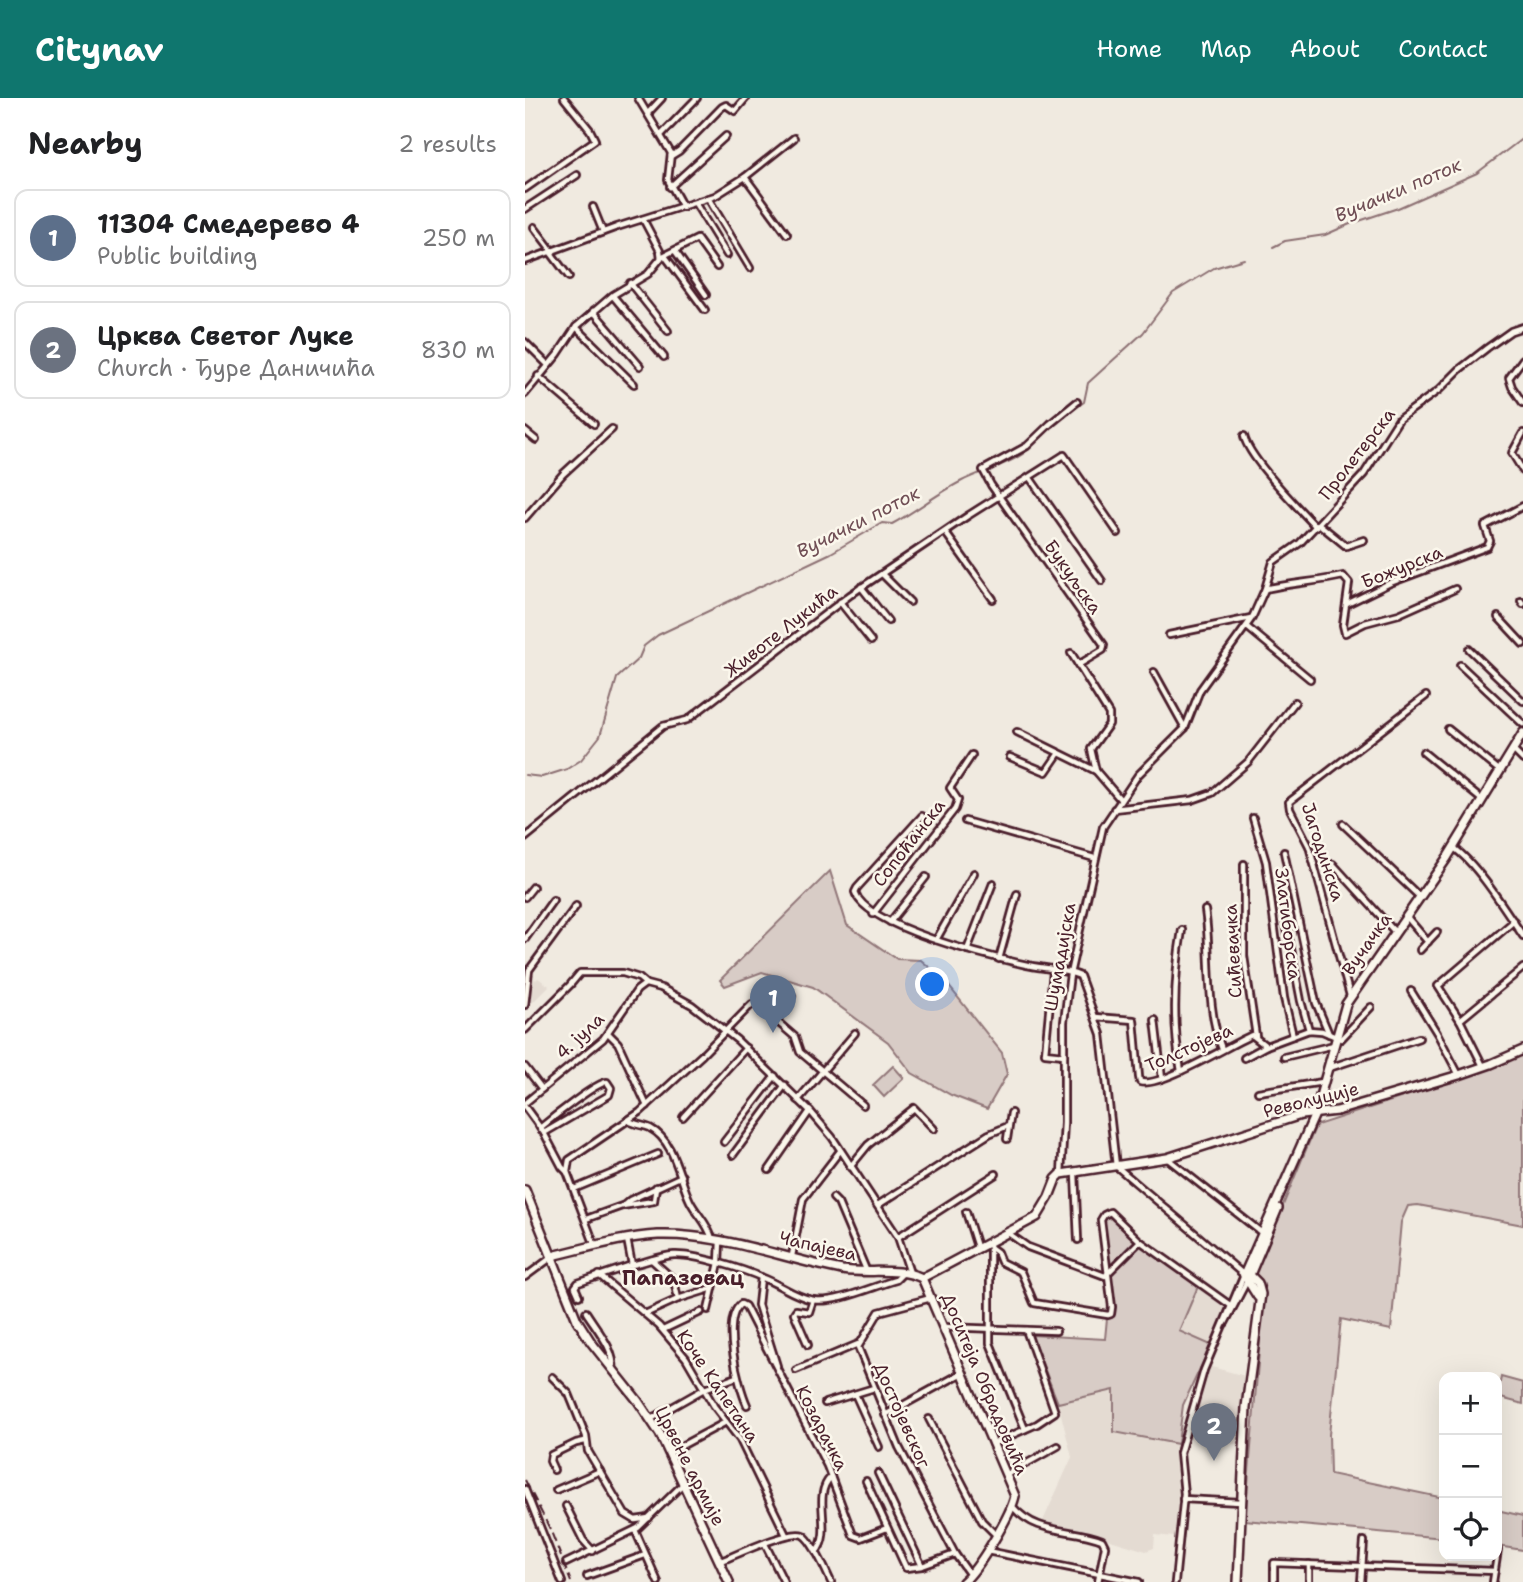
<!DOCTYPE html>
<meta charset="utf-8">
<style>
:root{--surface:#fff;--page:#f6f6f6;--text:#202124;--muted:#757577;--line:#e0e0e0;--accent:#0f766e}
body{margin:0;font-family:"Shantell Sans",sans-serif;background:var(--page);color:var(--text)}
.controls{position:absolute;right:21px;bottom:21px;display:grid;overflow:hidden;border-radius:14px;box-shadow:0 7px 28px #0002}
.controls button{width:63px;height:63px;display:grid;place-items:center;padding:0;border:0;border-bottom:2px solid var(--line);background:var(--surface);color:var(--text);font:35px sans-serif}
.you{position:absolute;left:408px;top:887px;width:24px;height:24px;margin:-18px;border:5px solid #fff;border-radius:50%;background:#1a73e8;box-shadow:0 0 0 10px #1a73e833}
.badge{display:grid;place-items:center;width:46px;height:46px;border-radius:50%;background:var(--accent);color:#fff;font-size:23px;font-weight:700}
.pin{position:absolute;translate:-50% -58px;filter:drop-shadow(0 2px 4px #0008)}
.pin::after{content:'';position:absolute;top:37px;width:24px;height:21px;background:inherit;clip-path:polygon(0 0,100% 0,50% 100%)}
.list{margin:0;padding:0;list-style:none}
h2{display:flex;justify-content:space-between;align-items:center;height:91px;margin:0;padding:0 28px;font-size:30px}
h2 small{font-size:23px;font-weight:400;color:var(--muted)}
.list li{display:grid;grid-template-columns:46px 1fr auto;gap:21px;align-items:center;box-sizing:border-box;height:98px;margin:0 14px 14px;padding:0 14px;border:2px solid var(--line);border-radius:14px}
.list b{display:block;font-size:26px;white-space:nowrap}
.list p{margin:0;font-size:23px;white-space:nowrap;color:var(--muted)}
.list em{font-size:23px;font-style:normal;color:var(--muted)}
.icon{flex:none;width:38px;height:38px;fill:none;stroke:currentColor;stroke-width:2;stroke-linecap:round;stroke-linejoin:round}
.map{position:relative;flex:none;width:998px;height:1484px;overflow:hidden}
header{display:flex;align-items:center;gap:42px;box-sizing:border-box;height:98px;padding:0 35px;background:var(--accent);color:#fff}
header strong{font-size:33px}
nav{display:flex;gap:38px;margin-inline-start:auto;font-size:24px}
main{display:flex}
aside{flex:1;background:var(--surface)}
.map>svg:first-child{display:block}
.built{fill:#e4dbd2}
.green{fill:#d8ccc6;stroke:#917678;stroke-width:2}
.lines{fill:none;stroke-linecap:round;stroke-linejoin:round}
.stream{stroke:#8c6f72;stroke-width:2}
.street-casing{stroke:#4a1f2b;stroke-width:10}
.secondary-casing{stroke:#4a1f2b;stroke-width:12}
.street{stroke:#fbf7ec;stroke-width:4.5}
.secondary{stroke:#fbf7ec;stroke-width:7}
.rail{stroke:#4a1f2b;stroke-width:2;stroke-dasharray:10 5;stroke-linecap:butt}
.labels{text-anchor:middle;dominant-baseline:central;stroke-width:5;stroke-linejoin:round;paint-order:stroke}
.street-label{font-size:18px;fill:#4a1f2b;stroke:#fbf7ec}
.water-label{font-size:19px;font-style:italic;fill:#704e55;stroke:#fbf7ec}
.quarter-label{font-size:21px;font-weight:bold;fill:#4a1f2b;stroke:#fbf7ec}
</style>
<header>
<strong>Citynav</strong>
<nav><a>Home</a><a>Map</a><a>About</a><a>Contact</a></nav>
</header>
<main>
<aside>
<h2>Nearby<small>2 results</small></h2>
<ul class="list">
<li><span class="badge" style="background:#5c6f8a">1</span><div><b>11304 Смедерево 4</b><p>Public building</p></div><em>250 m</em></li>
<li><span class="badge" style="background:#6b7280">2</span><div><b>Црква Светог Луке</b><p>Church · Ђуре Даничића</p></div><em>830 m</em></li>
</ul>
</aside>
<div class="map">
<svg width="998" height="1484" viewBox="0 0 998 1484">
<rect width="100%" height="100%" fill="#f0eae0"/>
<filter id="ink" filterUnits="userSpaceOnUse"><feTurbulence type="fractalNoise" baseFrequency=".0143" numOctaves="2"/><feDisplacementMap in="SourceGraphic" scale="14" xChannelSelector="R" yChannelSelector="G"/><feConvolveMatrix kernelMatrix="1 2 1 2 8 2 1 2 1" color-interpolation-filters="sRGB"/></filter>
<g filter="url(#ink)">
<g class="built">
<path d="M0,871L11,882L13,880L24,888L0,912Z"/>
<path d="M674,1186L705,1206L686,1247L654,1234Z"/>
<path d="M683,1268L720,1278L715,1347L665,1340L669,1311Z"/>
<path d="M590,1291L589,1334L653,1346L651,1368L656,1394L649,1439L630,1437L629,1450L621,1453L579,1440L517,1425L547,1359L533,1305Z"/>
</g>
<g class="green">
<path d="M305,773L322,827L372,861L396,862L419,882L477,955L482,976L462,1011L426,997L387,975L363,944L288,889L237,874L200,888L195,882Z"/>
<path d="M998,956V1127L893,1107L883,1108L876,1124L866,1232L816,1221L804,1337L805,1376L919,1400V1440L720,1422L739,1192L730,1175L789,1032L792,1027L973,968Z"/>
<path d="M368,968L379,980L359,999L348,987Z"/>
<path d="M581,1118L590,1121L611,1141L674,1186L654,1233L686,1247L658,1307L653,1346L589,1334V1292L533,1305L506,1237L580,1241L582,1220L588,1217L589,1207L578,1132Z"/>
<path d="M976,1279L998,1285V1306L972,1299Z"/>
<path d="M972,1412L998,1418V1452L972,1448Z"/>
</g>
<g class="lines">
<g class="stream">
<path d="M748,149L760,143L800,137L825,126L873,110L952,75L998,40"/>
<path d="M524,329L559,304L563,285L618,235L648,195L689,170L719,161"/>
<path d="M0,677L17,679L42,671L56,662L75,638L92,580L114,560L119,548L133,537L306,455L357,425L367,426C391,413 413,395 437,383C462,370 497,365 513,341"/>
</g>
<defs>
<g id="street">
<path d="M113,0L146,55L143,82L158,109"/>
<path d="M123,15L137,0"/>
<path d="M136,37L172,0"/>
<path d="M146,58L154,53L197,9L201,7L210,13L221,0"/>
<path d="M220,79L262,136"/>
<path d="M145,89L201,38"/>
<path d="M0,91L70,42L65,32L39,0"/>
<path d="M183,100L225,170"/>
<path d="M170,105L202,157"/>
<path d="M68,109L78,134"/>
<path d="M0,111L52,77"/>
<path d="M9,129L28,154"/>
<path d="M150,153L181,197"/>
<path d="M26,155L44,179"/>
<path d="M140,158L180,212"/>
<path d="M136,159L172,141L192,169"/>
<path d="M0,163L92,129L190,98L220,79L269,40"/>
<path d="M105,185L143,233"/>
<path d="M88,198L139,259"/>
<path d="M68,213L115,268"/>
<path d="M51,229L109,286"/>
<path d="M0,244L23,267"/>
<path d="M998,261L984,280L987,289L998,305"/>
<path d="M13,278L69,326"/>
<path d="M0,296L33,256L51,229L88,197L123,176L136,160L135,153L118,121"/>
<path d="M552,304L525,326L502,348L458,372L466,387L579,547L578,552L553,567"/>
<path d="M0,333L11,342"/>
<path d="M998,335L987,355L998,373"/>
<path d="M719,338C724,361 774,410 791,429"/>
<path d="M505,380L577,483"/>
<path d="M0,420L38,376L87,331"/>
<path d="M794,426L821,448L839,442"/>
<path d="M420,434L468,501"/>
<path d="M357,476L385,504"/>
<path d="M336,489L363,523"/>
<path d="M740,491C766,485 792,484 818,478L824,485L818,527L820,535L840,525L874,516L930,491"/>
<path d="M996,503L998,506"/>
<path d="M315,504L346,543"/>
<path d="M822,506L865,485L962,449L965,443L960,428L998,408"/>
<path d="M973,519L998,546"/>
<path d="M722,529L785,581"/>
<path d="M644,537L726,520"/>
<path d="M944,551L998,603"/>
<path d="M546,555L584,616V626L566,651L571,673"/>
<path d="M935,567L998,626"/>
<path d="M629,574L660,630"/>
<path d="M923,631L975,673"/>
<path d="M492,634L571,673L595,701"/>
<path d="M988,652L998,662"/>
<path d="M898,654L957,702"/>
<path d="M485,659L521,674L534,655"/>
<path d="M589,711L667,702L687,695L723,664L770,604"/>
<path d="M397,718L332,790L330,794C341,829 466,859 502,867C516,870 542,872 555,878L576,936L591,1068L719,1177L679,1272L655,1355L659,1396L650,1484"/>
<path d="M728,720L741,764L759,900L768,938"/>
<path d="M440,723L569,760"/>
<path d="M818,726L895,799"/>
<path d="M0,740L138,628L162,622L325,497L444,417L539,357L593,435"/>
<path d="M929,750C953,767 981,813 998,838"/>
<path d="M759,754L791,905L804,936"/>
<path d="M719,766V858L731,938"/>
<path d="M808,766L870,834"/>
<path d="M0,799L8,789"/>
<path d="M680,812C687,857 680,909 697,951"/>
<path d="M348,816L430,711L433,702L425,690L447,657"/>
<path d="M881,818L903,844"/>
<path d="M365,824L401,779"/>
<path d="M761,825L776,903L784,932"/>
<path d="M0,841L28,802"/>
<path d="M411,842L449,775"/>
<path d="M442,852L468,785"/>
<path d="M895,852L912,834"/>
<path d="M474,861L492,796"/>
<path d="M528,873L520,955L539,957"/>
<path d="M886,893L912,935L934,977"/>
<path d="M825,898L784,748L765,711L764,704L901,598"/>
<path d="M0,907L4,872L51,808"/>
<path d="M570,919L609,922L614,979L615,984C635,990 704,947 727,937L741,948L784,932L797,933L816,941L846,909"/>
<path d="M249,921L267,898"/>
<path d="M630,922L637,981"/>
<path d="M935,922L998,870"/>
<path d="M0,932L45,887L55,875H98L114,880L121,886L136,890L167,907L212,942L285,1013L307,1039L373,1139L385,1175"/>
<path d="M83,935L93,945L122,1008"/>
<path d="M759,959L809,947"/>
<path d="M719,960L741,948"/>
<path d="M958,968L935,922L913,888L989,823"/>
<path d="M0,969L17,991"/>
<path d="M804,970L894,940"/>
<path d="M656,973C647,926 649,879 657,832"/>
<path d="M733,994L798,984"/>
<path d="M273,1002L330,935"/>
<path d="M0,1005L78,941L112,892L120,886"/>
<path d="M0,1009L19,1035L37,1069L42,1074"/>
<path d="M158,1019L221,950"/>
<path d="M104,1023C111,1027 118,1027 125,1030C150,1043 154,1081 165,1103C172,1117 183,1125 187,1141"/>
<path d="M15,1030C27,1020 72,984 82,984L86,990L84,997L19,1035"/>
<path d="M482,1041L486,1015"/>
<path d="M199,1044L250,978"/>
<path d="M208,1057L260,987"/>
<path d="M643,1061L737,1135"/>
<path d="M325,1069L343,1047L389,1010L409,1031"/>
<path d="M244,1072L285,1013"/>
<path d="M550,1075L553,1142"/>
<path d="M536,1076L539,1025V924L545,876L578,729L613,677L660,630L675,592L727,520L740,491L748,464L775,445L839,376L874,321L914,292L935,271L962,250L986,233L998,229"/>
<path d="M49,1091L133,1056"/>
<path d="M308,1100L313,1105L342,1174"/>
<path d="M353,1107L464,1036L483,1028"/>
<path d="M98,1108L105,1102L157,1078"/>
<path d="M441,1114L452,1149"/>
<path d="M61,1121L97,1108L129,1103L131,1089"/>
<path d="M483,1135L503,1149L580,1178L615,1143"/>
<path d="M373,1139L471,1076"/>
<path d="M102,1141L107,1167C121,1164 135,1158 149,1157C170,1156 218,1171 238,1180C254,1186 270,1199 288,1202C311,1206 349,1188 371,1182L378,1175"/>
<path d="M465,1147V1245L500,1331"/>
<path d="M70,1148L42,1074L44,1062L115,1014L177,957L227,906L233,907L270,939L275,954L338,1007"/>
<path d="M465,1149L472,1154L476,1164L496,1174L509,1205L583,1217L586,1216L587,1209L576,1122L579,1117L585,1114L615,1143L705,1207"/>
<path d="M267,1158L278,1101L315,1053"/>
<path d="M127,1162L149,1182L153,1201"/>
<path d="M74,1177L134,1228L161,1260L189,1308L215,1342L261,1437"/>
<path d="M0,1179L27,1159"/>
<path d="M236,1179L233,1207L252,1268"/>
<path d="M54,1198L50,1189L53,1185L107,1167"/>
<path d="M406,1200L354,1214L333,1249L374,1349L430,1456L445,1477"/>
<path d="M183,1212L194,1165L195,1143"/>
<path d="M61,1214C71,1230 91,1253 88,1272"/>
<path d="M120,1216L153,1201L188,1190"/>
<path d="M700,1225L722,1183"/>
<path d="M419,1229L531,1233"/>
<path d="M138,1232L176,1214"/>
<path d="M283,1247L269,1215L271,1212L284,1214L288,1202"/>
<path d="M271,1272L333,1246"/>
<path d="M27,1279L44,1296L61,1338L63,1353L100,1416L110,1422L124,1420"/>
<path d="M330,1296L354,1349"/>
<path d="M300,1305L349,1290"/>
<path d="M222,1307C213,1287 196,1221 216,1206L220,1208L302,1368L328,1437L336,1440L362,1430"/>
<path d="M360,1317L437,1275"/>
<path d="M126,1321L179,1291L212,1279"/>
<path d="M404,1321L457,1423L471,1437"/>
<path d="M467,1346L512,1326L530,1314L501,1232"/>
<path d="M145,1354L201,1324"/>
<path d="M29,1372L25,1363L26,1357L51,1345L60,1343"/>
<path d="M353,1375L397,1468"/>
<path d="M481,1377L533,1348"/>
<path d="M341,1383L381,1470L397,1468L430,1456"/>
<path d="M0,1391L37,1484"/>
<path d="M31,1392L75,1373"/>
<path d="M658,1401L716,1404"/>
<path d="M41,1408L58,1442L68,1453"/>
<path d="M487,1408C513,1438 544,1429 577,1442L580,1448L573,1484"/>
<path d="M110,1432L133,1484"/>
<path d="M240,1446L259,1484"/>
<path d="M462,1453L614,1484"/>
<path d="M291,1454C309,1434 286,1398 306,1379"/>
<path d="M196,1463C211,1457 265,1431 278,1437C288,1443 301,1473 306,1484"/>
<path d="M41,1465L113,1430L158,1386"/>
<path d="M62,1478L120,1457"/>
<path d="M749,1484V1465L970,1473"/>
<path d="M784,1484V1466"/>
<path d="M836,1484L839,1443"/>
<path d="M968,1484L973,1452"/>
</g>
<g id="secondary">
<path d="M0,1092L52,1222L66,1244L113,1303L135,1336L204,1484"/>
<path d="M27,1158C61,1150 97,1139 133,1137C196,1135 256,1160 317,1172C342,1176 374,1169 397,1180L490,1398C486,1417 453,1472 438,1484"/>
<path d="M719,1177L790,1016L821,906L922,760L998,635"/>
<path d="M719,1177L733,1199"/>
<path d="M725,1177L753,1110"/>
<path d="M397,1180L512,1119L524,1099L531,1081L536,1076L642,1060L776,1017L812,1013L934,977L966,966L998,952"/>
<path d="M713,1484L721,1309L736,1196L733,1185L725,1177"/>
</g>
</defs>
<use href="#street" class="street-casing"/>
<use href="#secondary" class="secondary-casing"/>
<use href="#street" class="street"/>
<use href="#secondary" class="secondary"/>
<path class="rail" d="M0,1382L25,1431L46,1484"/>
</g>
</g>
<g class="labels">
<g class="street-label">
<text transform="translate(832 356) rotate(-52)">Пролетерска</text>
<text transform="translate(877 469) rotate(-22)">Божурска</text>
<text transform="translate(548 479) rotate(55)">Букуљска</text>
<text transform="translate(256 533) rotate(-38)">Животе Лукића</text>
<text transform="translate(384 745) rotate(-52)">Сопоћанска</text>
<text transform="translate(798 754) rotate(72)">Јагодинска</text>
<text transform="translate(763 826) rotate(83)">Златиборска</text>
<text transform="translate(842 846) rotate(-55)">Вучачка</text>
<text transform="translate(708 853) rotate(-93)">Сићевачка</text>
<text transform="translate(535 859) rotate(-80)">Шумадијска</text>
<text transform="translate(55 938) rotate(-43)">4. јула</text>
<text transform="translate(664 950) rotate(-24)">Толстојева</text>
<text transform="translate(786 1002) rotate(-14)">Револуције</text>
<text transform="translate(293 1148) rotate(13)">Чапајева</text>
<text transform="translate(460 1286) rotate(67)">Доситеја Обрадовића</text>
<text transform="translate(193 1288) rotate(56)">Коче Капетана</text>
<text transform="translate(377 1317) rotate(66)">Достојевског</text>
<text transform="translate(297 1330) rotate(63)">Козарачка</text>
<text transform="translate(165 1368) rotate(63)">Црвене армије</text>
</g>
<g class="water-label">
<text transform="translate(873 92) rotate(-23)">Вучачки поток</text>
<text transform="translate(333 424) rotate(-27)">Вучачки поток</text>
</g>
<g class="quarter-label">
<text x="158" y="1180">Папазовац</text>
</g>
</g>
</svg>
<div class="controls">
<button>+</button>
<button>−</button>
<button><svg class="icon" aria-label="locate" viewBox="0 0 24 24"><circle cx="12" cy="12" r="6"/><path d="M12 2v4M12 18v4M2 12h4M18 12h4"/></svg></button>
</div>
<div class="you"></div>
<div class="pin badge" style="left:248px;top:935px;background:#5c6f8a">1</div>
<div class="pin badge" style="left:689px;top:1363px;background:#6b7280">2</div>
</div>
</main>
